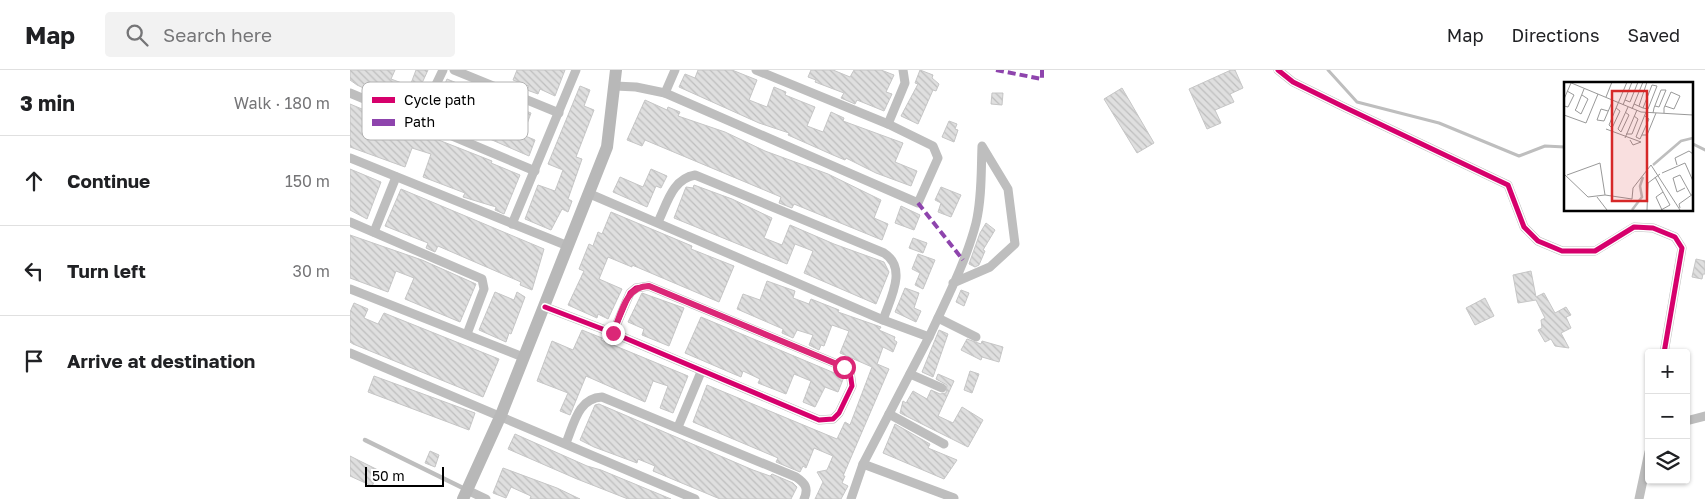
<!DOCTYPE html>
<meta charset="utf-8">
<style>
:root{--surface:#fff;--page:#f2f2f2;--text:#202124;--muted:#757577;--line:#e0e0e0}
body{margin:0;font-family:"Golos Text",sans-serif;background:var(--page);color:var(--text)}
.controls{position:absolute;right:15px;bottom:15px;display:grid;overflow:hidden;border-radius:5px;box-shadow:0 1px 4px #0004}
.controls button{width:45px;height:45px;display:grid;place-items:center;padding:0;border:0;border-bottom:1px solid var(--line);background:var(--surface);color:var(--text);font:25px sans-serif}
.scale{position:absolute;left:15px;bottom:12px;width:79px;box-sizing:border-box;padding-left:5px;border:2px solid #000;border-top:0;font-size:14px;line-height:18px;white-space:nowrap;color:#000;-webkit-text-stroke:4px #fff;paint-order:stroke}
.stop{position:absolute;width:15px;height:15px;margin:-11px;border:4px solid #db2777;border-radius:50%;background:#fff}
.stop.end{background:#db2777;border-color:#fff;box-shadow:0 1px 5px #0008}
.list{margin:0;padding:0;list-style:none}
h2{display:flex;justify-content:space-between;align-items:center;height:65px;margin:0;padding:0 20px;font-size:21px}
h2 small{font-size:16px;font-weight:400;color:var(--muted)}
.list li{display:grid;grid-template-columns:32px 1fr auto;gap:15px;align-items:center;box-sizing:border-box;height:90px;padding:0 20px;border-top:1px solid var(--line)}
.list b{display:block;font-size:19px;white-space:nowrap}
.list em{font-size:16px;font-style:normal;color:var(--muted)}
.icon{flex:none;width:28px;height:28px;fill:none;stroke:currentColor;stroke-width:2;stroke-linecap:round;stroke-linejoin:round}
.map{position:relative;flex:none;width:1355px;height:429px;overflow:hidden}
header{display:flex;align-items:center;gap:30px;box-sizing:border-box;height:70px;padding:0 25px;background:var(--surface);border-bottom:1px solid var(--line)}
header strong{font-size:24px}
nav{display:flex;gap:28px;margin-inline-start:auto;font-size:18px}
.search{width:350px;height:45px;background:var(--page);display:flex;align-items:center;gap:12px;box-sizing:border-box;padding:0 18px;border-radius:5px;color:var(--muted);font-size:19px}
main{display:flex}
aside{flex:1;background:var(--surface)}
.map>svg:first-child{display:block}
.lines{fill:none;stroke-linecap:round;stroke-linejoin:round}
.stream{stroke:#bebebe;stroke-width:3}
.building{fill:url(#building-back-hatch);stroke:#c6c6c6}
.lane{stroke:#bebebe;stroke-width:4.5}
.street{stroke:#bebebe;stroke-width:9}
.secondary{stroke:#b8b8b8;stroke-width:12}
.quiet{stroke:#8e44ad;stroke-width:4;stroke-dasharray:8 4;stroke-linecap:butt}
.cycleway-casing{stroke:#fff;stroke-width:8}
.cycleway{stroke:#d6006c;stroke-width:5}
.route{stroke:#db2777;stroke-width:6}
.inset-river{fill:none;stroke:#bebebe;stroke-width:2.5}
.inset-road{fill:none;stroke:#999;stroke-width:1}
.view{fill:#d62828;fill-opacity:0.15;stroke:#d62828;stroke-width:2.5}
.inset-edge{fill:none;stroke:#000;stroke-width:2.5}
.key{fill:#fff;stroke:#b2b2b2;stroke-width:1}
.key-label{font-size:14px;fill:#000}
</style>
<header>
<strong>Map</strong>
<div class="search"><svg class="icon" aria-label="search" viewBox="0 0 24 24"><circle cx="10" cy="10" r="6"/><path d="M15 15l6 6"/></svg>Search here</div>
<nav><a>Map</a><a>Directions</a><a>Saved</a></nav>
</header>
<main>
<aside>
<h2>3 min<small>Walk · 180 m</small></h2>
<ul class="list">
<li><svg class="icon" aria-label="ahead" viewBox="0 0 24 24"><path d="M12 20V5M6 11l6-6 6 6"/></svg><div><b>Continue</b></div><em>150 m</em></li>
<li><svg class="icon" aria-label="left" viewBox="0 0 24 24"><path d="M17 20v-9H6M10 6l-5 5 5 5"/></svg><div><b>Turn left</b></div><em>30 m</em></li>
<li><svg class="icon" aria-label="arrive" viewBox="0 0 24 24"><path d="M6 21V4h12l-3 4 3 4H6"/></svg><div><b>Arrive at destination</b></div></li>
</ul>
</aside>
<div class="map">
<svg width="1355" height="429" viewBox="0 0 1355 429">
<defs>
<pattern id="building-back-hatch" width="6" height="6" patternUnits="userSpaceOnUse" patternTransform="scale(1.25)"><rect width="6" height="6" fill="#dfdfdf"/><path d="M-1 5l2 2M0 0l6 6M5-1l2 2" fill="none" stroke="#bebebe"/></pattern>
</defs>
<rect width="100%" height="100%" fill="#fff"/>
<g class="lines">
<g class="stream">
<path d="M978,0L1007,32L1089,53L1169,86L1195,76L1215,77"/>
<path d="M1341,73L1355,80"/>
</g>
</g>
<g class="building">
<path d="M0,0H45L41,9L60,16L66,0H78L62,35L34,24L33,27L7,15L0,10Z"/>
<path d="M167,0H215L205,26L190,19L188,24L177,20L179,16L163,10Z"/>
<path d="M348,0H382L407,10L399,30L417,37L424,17L436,22L435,25L465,37L457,56L473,62L481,42L494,48L493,51L553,73L545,92L567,101L561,116L526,103L496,88L495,90L483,85L438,65L439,63L409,53L329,17L335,4L345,8Z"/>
<path d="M461,0H483L500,7L504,0H531L544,5L536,22L542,24L534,41L507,30L505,34L491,28L494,23L465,12L466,10L458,7Z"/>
<path d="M570,0L583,5L582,8L589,14L586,21L583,20L568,54L551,46L568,14L565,13Z"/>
<path d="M881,0H885L893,18L880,24L884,32L865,40L871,53L857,59L839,19Z"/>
<path d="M97,9L181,43L173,65L185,70L179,86L82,44Z"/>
<path d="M230,16L240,20L234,36L244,40L226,87L232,89L218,129L222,131L218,142L212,139L201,160L175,149L188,115L205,121L213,100L198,94Z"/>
<path d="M772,18L804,73L787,83L754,29Z"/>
<path d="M642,23H653L652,35L641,34Z"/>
<path d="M295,30L317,40L318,37L330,42L328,46L375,62L415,81L478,104L531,130L524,148L538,154L532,170L444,134L442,138L429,133L431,127L295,70L292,76L277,70Z"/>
<path d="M0,34L43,52L45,49L55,53L53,56L142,91L141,93L170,105L154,144L145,140L146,137L113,127L115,123L73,107L81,84L62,78L55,97L0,77Z"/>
<path d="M599,51L607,54L605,59L608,60L604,72L592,67Z"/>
<path d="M0,99L31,112L17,149L0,140Z"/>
<path d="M301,99L317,106L311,118L306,116L297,137L263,122L270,107L293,117Z"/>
<path d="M344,115L382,129L422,148L414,168L432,175L440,155L484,174L534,192L539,202L526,234L454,203L463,181L445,174L437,194L324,148L336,117L343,118Z"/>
<path d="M591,117L611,125L601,147L588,142L591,133L585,130Z"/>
<path d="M51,119L194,179L182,220L170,215L171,212L88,176L85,182L76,178L78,173L35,156Z"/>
<path d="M551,136L570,145L564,160L545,153Z"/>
<path d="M261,142L342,176L341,179L384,196L369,232L282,195V197L258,187L249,209L272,219L258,249L248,244L247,248L218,235L234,201L229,199L239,174L243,176L248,162L252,164Z"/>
<path d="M636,153L645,160L633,180L635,181L629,195L625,197L619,194L630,163Z"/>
<path d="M0,165L72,190L126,214L110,252L55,229L64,208L46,201L38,222L0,208Z"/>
<path d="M563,168L577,173L573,183L559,178Z"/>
<path d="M568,184L585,190L573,219L565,215L570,203L562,199Z"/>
<path d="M1346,189L1355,191V204H1353L1352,209L1342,207Z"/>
<path d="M1181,201L1186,227L1194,223L1205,243L1216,237L1221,245L1216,247L1221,258L1211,263L1219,278L1205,276L1201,269L1195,272L1188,260L1192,258L1191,250L1195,248L1186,230L1168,233L1163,205Z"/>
<path d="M417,211L445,221L443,228L459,234L461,229L489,240L488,242L531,257L529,260L545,267L544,270L547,272L543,282L533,277L527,294L539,299L493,406H495L492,413L498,416L491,429H465L473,412L467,402L477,400L483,386L464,378L456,398L453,396L450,402L426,392L428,388L343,352L357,315L487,369L495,352L500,355L522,297L490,283L499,261L482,255L474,276L471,275L469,280L459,275L463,265L447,260L443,268L432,263L433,259L387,239L393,224L410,230Z"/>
<path d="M555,218L569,223L564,238L571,241L566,252L545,242Z"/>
<path d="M611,220L619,223L614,236L606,232Z"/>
<path d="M145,222L164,230L167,222L175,227L161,264L159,263L156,272L129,260Z"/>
<path d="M292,223L334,238L319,276L292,265L294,259L278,252Z"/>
<path d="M1135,228L1144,246L1125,255L1116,238Z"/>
<path d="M4,233L18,239L14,248L28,254L34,243L149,289L133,327L3,274L0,272V242Z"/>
<path d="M351,247L494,307L488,322L475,317L465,337L453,332L461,311L444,304L436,324L408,313L410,309L393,301L391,307L335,283Z"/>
<path d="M232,260L252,268L251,270L338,306L323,343L310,338L318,316L303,311L295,332L236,306L220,345L210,341L218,323L187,311L202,271L223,280Z"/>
<path d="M589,260L598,264L583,307L572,302Z"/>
<path d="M617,269L631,274L632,271L653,277L649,292L632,287L631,290L611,280Z"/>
<path d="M620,301L629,304L622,323L614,320Z"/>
<path d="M588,304L604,311L588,346L603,353L612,337L633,350L618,377L550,343L553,331L556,333L563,321L577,329L581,320L590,324L596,323L597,315L586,309Z"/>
<path d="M24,306L125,343L119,360L18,322Z"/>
<path d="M249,334L403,400L420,406L422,404L443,413L447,417L441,429H370L303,401L305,396L288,389L287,393L244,377L230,370L245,335Z"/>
<path d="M545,354L580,374L578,378L607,390L594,409L533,383Z"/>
<path d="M165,364L237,396L251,400L321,429H278L227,409L158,379Z"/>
<path d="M80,381L89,385L85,397L75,393Z"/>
<path d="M0,386L30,401L22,416L0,406Z"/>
<path d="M153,398L207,418L230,429H180L181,426L161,417L156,428L143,423Z"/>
</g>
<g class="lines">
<path class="lane" d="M15,370L115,419"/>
<g class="street">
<path d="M104,0L209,43"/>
<path d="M928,0L943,12L996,38L1158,115L1174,157L1188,171L1212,181H1245L1284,157L1303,158L1325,167L1332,178L1314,283"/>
<path d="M265,16L286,17L315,23L568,133L588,88L583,76L538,54L406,0"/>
<path d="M0,23L185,101"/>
<path d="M315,23L325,0"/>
<path d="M68,52L93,0"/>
<path d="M538,54L555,13L553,0"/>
<path d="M0,88L218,176"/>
<path d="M240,124L533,250L579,267"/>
<path d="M0,152L132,209L134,219L117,264"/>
<path d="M308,152C317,134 322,109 345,105L534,183C558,198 540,229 533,250"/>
<path d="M162,154L226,0"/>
<path d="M24,162L46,107"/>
<path d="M0,219L173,287"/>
<path d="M195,237L263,263L469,350L483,349L489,343L502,316L500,302L494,297L299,216L286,218L280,223L263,263"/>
<path d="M588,248L626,267"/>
<path d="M0,283L345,429"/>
<path d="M560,304L592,318"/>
<path d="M539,344L594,374"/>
<path d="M1336,351L1355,346"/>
<path d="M328,357L351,302"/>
<path d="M216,373C224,354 228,328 252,327L446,407C455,413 459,418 454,429"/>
<path d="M513,394L604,428"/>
<path d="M117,420L136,429"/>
<path d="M501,429L513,394L579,267C596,230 616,192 626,153C632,128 631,101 632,76L658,119L665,174L640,197L603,213"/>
<path d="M1289,429L1299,382"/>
</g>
<path class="secondary" d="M113,429L151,345L257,77L266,0"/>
<g class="quiet">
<path d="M646,0L692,9V0"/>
<path d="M568,133L613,190"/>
</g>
<defs>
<g id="cycleway">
<path d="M928,0L943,12L996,38L1158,115L1174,157L1188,171L1212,181H1245L1284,157L1303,158L1325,167L1332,178L1314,283"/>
<path d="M195,237L263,263L469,350L483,349L489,343L502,316L500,302L494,297L299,216L286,218L280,223L263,263"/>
</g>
</defs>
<use href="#cycleway" class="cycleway-casing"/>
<use href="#cycleway" class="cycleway"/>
</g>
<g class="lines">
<path class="route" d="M263,263C271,245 275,216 299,216L494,297"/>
</g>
<g transform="translate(1214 12)">
<rect width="129" height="129" fill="#fff"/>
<path class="inset-river" d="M89,83L117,59L129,56M68,128L78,115L76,104L79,95"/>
<path class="inset-road" d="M5,0L77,30L129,33M18,13L24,17L17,32L11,28L12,27L20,7M42,15L48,0M0,17L7,1M61,18L66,20L74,0M70,22L79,26L88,3L93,4L84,27L79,26M59,23L68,0M0,24L4,25L10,13L3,9M75,24L83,0M52,26L56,29L48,46L45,43L63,0M68,27L79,0M44,29L37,27L33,38L40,39L49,18M61,30L65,33L57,50L54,47L64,25M89,31L90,26L97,8H102L95,25L91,24M100,31V26L107,10L116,14L110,27L101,24M0,33L22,41L34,12M81,34L85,37L76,57L72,55L82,30M42,47L77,60L69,63L66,58M62,52H68L74,37L70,34M78,53H83L92,31M61,56L73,28M113,83L111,76L125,69L129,72M98,91L121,81L129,99M0,92L24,115L41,113L68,117L69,106L87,83L116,128M3,93L36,81L41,113M91,95L106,123L97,128M121,106L113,110L109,96L116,93L127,113M33,115L43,128M116,126L115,122L129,112M83,128L84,101L96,92M98,128L92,115L99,110"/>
<path class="view" d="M48,9H83V119H48Z"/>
<rect width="129" height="129" class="inset-edge"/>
</g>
<rect x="12" y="12" width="166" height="58" rx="8" class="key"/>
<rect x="22" y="27" width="23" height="6" fill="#d6006c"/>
<rect x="22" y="49" width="23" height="7" fill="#8e44ad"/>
<g class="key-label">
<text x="54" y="35">Cycle path</text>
<text x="54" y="57">Path</text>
</g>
</svg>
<div class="controls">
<button>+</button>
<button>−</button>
<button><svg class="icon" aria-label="layers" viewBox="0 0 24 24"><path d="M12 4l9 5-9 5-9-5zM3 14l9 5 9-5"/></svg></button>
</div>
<div class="scale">50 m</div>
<div class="stop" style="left:494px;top:297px"></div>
<div class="stop end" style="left:263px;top:263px"></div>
</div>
</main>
